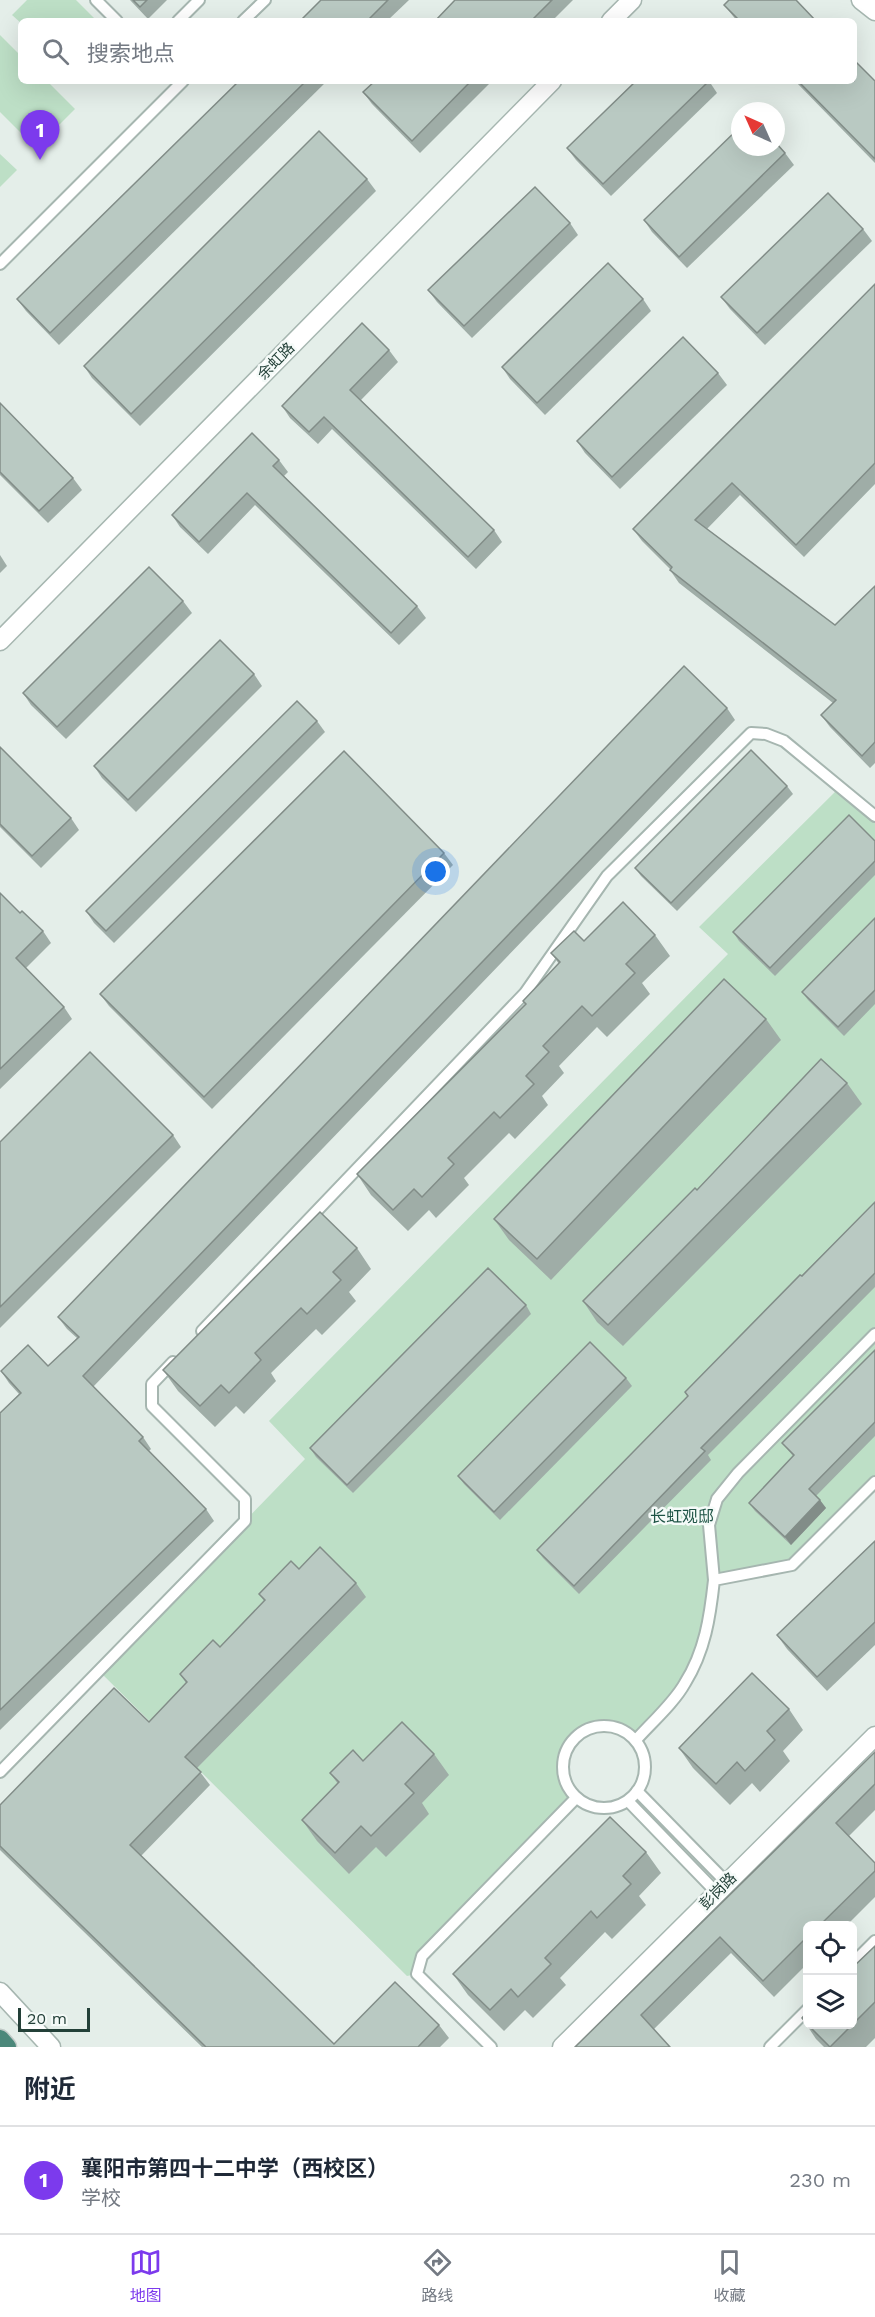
<!DOCTYPE html>
<html lang="zh">
<meta charset="utf-8">
<style>
:root{--surface:#fff;--page:#f2f2f3;--text:#1f2937;--muted:#747a83;--line:#e0e1e3;--accent:#7c3aed}
body{margin:0;font-family:"Work Sans","Noto Sans SC",sans-serif;background:var(--page);color:var(--text)}
.controls{position:absolute;right:18px;bottom:18px;display:grid;overflow:hidden;border-radius:9px;box-shadow:0 6px 24px #0002}
.controls button{width:54px;height:54px;display:grid;place-items:center;padding:0;border:0;border-bottom:2px solid var(--line);background:var(--surface);color:var(--text);font:30px sans-serif}
.compass{position:absolute;left:731px;top:102px;width:54px;height:54px;border-radius:50%;background:var(--surface);box-shadow:0 6px 24px #0002;rotate:315deg}
.scale{position:absolute;left:18px;bottom:15px;width:72px;box-sizing:border-box;padding-left:6px;border:3px solid #234038;border-top:0;font-size:16px;line-height:21px;white-space:nowrap;color:#234038;-webkit-text-stroke:4px #f5faf8;paint-order:stroke}
.you{position:absolute;left:436px;top:872px;width:21px;height:21px;margin:-15px;border:4px solid #fff;border-radius:50%;background:#1a73e8;box-shadow:0 0 0 9px #1a73e833}
.badge{display:grid;place-items:center;width:39px;height:39px;border-radius:50%;background:var(--accent);color:#fff;font-size:20px;font-weight:700}
.pin{position:absolute;translate:-50% -50px;filter:drop-shadow(0 2px 3px #0008)}
.pin::after{content:'';position:absolute;top:32px;width:21px;height:18px;background:inherit;clip-path:polygon(0 0,100% 0,50% 100%)}
.list{margin:0;padding:0;list-style:none}
h2{display:flex;justify-content:space-between;align-items:center;height:78px;margin:0;padding:0 24px;font-size:26px}
h2 small{font-size:20px;font-weight:400;color:var(--muted)}
.list li{display:grid;grid-template-columns:39px 1fr auto;gap:18px;align-items:center;box-sizing:border-box;height:108px;padding:0 24px;border-top:2px solid var(--line)}
.list b{display:block;font-size:22px;white-space:nowrap}
.list p{margin:0;font-size:20px;white-space:nowrap;color:var(--muted)}
.list em{font-size:20px;font-style:normal;color:var(--muted)}
.icon{flex:none;width:33px;height:33px;fill:none;stroke:currentColor;stroke-width:2;stroke-linecap:round;stroke-linejoin:round}
.map{position:relative;flex:none;width:875px;height:2047px;overflow:hidden}
.search{position:absolute;background:var(--surface);box-shadow:0 6px 24px #0002;left:18px;right:18px;top:18px;height:66px;display:flex;align-items:center;gap:15px;box-sizing:border-box;padding:0 21px;border-radius:9px;color:var(--muted);font-size:22px}
.sheet{height:186px;background:var(--surface)}
nav{display:flex;justify-content:space-around;align-items:center;box-sizing:border-box;height:84px;border-top:2px solid var(--line);background:var(--surface);font-size:16px;color:var(--muted)}
nav a{display:grid;justify-items:center;gap:3px}
nav .on{color:var(--accent)}
.map>svg:first-child{display:block}
.green{fill:#bddfc6}
.lines{fill:none;stroke-linecap:round;stroke-linejoin:round}
.service-casing{stroke:#a6b6b0;stroke-width:14}
.minor-casing{stroke:#a6b6b0;stroke-width:21}
.tertiary-casing{stroke:#a6b6b0;stroke-width:21}
.trunk-casing{stroke:#c1cac7;stroke-width:21}
.service{stroke:#fff;stroke-width:10}
.minor{stroke:#fff;stroke-width:18}
.tertiary{stroke:#fff;stroke-width:18}
.trunk{stroke:#4b887a;stroke-width:18}
.wall{fill:#9fada7}
.shaded-wall{fill:#828d88}
.building{fill:#b9c9c2;stroke:#828d88;stroke-width:1.5}
.labels{text-anchor:middle;dominant-baseline:central;stroke-width:5;stroke-linejoin:round;paint-order:stroke}
.street-label{font-size:15px;fill:#234038;stroke:#f5faf8}
.neighbourhood-label{font-size:16px;fill:#1e5345;stroke:#f5faf8}
</style>
<div class="map">
<svg width="875" height="2047" viewBox="0 0 875 2047">
<rect width="100%" height="100%" fill="#e4eee9"/>
<g class="green">
<path d="M27,0H76L97,21H21V23L12,15Z"/>
<path d="M0,35L21,56V81H47L75,109L36,148L0,112Z"/>
<path d="M0,154L17,170L0,187Z"/>
<path d="M840,787L875,816V1482L792,1565L714,1580L709,1622L684,1685L636,1740C589,1702 539,1752 576,1798L422,1955L417,1974L407,1976L99,1671L305,1459L269,1421L728,954L699,927Z"/>
</g>
<g class="lines">
<defs>
<g id="service">
<path d="M96,0L117,21"/>
<path d="M178,21L199,0"/>
<path d="M243,21L265,0"/>
<path d="M0,264L183,81"/>
<path d="M202,1331L525,993L607,876L751,733L766,734L784,741L875,816"/>
<path d="M714,1580L709,1525L717,1499L738,1473L875,1334"/>
<circle cx="604" cy="1767" r="41"/>
<path d="M636,1740C651,1723 674,1703 685,1683C705,1651 710,1617 714,1580L792,1565L875,1482"/>
<path d="M0,1772L245,1521V1499L152,1406V1384L173,1362"/>
<path d="M637,1791L726,1882"/>
<path d="M628,1801L716,1892"/>
<path d="M852,1964L875,1941"/>
<path d="M491,2047L417,1974L422,1956L576,1798"/>
<path d="M770,2047L808,2009"/>
</g>
<g id="minor">
<path d="M611,21L632,0"/>
<path d="M0,641L552,81"/>
<path d="M562,2047L875,1736"/>
</g>
<g id="tertiary">
<path d="M861,0L875,11"/>
<path d="M0,1992L51,2047"/>
</g>
<path id="trunk" d="M0,2039L7,2047"/>
</defs>
<use href="#service" class="service-casing"/>
<use href="#minor" class="minor-casing"/>
<use href="#tertiary" class="tertiary-casing"/>
<use href="#trunk" class="trunk-casing"/>
<use href="#service" class="service"/>
<use href="#minor" class="minor"/>
<use href="#tertiary" class="tertiary"/>
<use href="#trunk" class="trunk"/>
</g>
<g class="wall">
<path d="M130,0H167L148,19Z"/>
<path d="M321,0H409L387,21H300Z"/>
<path d="M455,0H573L552,21H435Z"/>
<path d="M724,5L816,21H737Z"/>
<path d="M239,81H327L59,345L26,311L17,299Z"/>
<path d="M375,81H492L420,153L372,104L363,92Z"/>
<path d="M709,81L717,93L611,196L576,160L567,148Z"/>
<path d="M795,81H875V163Z"/>
<path d="M785,153L794,165L687,268L652,232L644,220Z"/>
<path d="M367,179L376,191L140,426L92,378L84,366Z"/>
<path d="M570,223L578,235L472,338L437,302L428,290Z"/>
<path d="M863,229L872,241L765,345L730,309L721,297Z"/>
<path d="M875,284V484L804,557L740,495L707,529L835,625L875,586V763L870,768L830,727L821,715L833,703L679,583L670,570H671L642,541L633,529Z"/>
<path d="M643,299L651,311L545,415L510,379L502,367Z"/>
<path d="M389,350L398,362L361,400L494,530L502,542L476,569L332,429L318,444L290,418L282,406Z"/>
<path d="M718,373L727,385L620,489L585,453L577,441Z"/>
<path d="M0,403L73,478L82,490L48,523L0,475Z"/>
<path d="M279,460L288,472L284,476L417,606L426,618L399,645L255,505L208,554L180,527L172,515Z"/>
<path d="M0,555L7,566L0,573Z"/>
<path d="M183,601L192,613L66,739L31,705L23,693Z"/>
<path d="M254,674L262,686L136,812L102,778L94,766Z"/>
<path d="M727,708L735,720L93,1387L143,1437L151,1449L149,1451L206,1509L214,1521L0,1730V1413L19,1394L9,1383L1,1371L48,1366L77,1338L67,1329L58,1317Z"/>
<path d="M317,721L325,732L114,943L94,923L86,911Z"/>
<path d="M0,747L71,818L79,830L41,868L0,827Z"/>
<path d="M787,786L793,794L677,911L641,876L635,868Z"/>
<path d="M875,841V875L775,976L739,941L733,932Z"/>
<path d="M444,853L453,865L212,1109L109,1006L100,994Z"/>
<path d="M0,893L20,913L43,931L51,943L26,968L64,1007L72,1019L0,1089Z"/>
<path d="M875,918V1004L844,1036L808,1000L802,992Z"/>
<path d="M655,935L670,956L642,983L650,994L607,1037L597,1027L559,1066L564,1073L542,1096L548,1105L515,1139L509,1133L464,1178L469,1185L436,1218L429,1210L408,1231L371,1195L357,1174L525,1004L523,1001L559,964L551,953L584,941Z"/>
<path d="M766,1019L781,1040L551,1280L509,1240L494,1219Z"/>
<path d="M847,1083L862,1104L623,1346L597,1322L583,1301L697,1190Z"/>
<path d="M173,1135L181,1147L0,1328V1142Z"/>
<path d="M875,1202V1287L708,1455L711,1460L579,1594L543,1558L537,1550L688,1397L685,1392Z"/>
<path d="M357,1248L371,1269L349,1292L356,1301L322,1335L316,1329L271,1373L276,1381L244,1414L236,1406L215,1427L178,1391L163,1370Z"/>
<path d="M526,1305L531,1314L353,1493L316,1457L310,1448Z"/>
<path d="M875,1350V1436L816,1496L826,1508L791,1545L755,1511L749,1503L793,1456L782,1443Z"/>
<path d="M626,1378L632,1386L500,1520L464,1484L458,1476Z"/>
<path d="M875,1541V1645L827,1691L787,1649L777,1635Z"/>
<path d="M299,1569L356,1583L366,1597L197,1768L210,1785L141,1856L334,2044L439,2025L449,2038L440,2047H202L0,1850V1805L149,1722L186,1683L180,1674L220,1647L264,1601L259,1594Z"/>
<path d="M789,1709L803,1730L783,1751L790,1761L760,1792L752,1783L730,1805L693,1768L679,1748Z"/>
<path d="M875,1752V1810L849,1836L875,1863V1897L846,1926H807V1964L774,1997L731,1953L654,2029L575,2047Z"/>
<path d="M434,1754L449,1775L422,1803L429,1814L386,1857L376,1847L349,1874L317,1841L302,1820L338,1784L330,1773L363,1761Z"/>
<path d="M646,1852L661,1873L639,1896L646,1905L612,1939L605,1932L560,1978L566,1985L533,2018L525,2010L504,2031L468,1995L453,1974Z"/>
<path d="M875,1946V2038L866,2047H824L816,2039L802,2018Z"/>
</g>
<path class="shaded-wall" d="M820,1500L826,1508L791,1545L785,1537Z"/>
<g class="building">
<path d="M133,0H147L140,7Z"/>
<path d="M321,0H388L367,21H300Z"/>
<path d="M455,0H552L531,21H435Z"/>
<path d="M729,0H796L816,21H740L724,5Z"/>
<path d="M854,60L875,81V159L798,81H854Z"/>
<path d="M239,81H306L50,333L17,299Z"/>
<path d="M375,81H471L412,141L363,92Z"/>
<path d="M636,81H709L603,184L567,148Z"/>
<path d="M740,127V147H776V143L785,153L679,257L644,220Z"/>
<path d="M319,131L367,179L131,414L84,366Z"/>
<path d="M535,187L570,223L464,326L428,290Z"/>
<path d="M828,193L863,229L757,333L721,297Z"/>
<path d="M608,263L643,299L537,403L502,367Z"/>
<path d="M875,284V463L796,545L732,483L695,520L835,625L875,586V742L862,756L821,715L836,700L670,570L672,567L633,529Z"/>
<path d="M362,323L389,350L350,390L494,530L468,557L324,417L309,432L282,406Z"/>
<path d="M683,337L718,373L612,477L577,441Z"/>
<path d="M0,403L73,478L39,511L0,472Z"/>
<path d="M252,433L279,460L273,466L417,606L391,633L247,493L199,542L172,515Z"/>
<path d="M149,567L183,601L57,727L23,693Z"/>
<path d="M220,640L254,674L128,800L94,766Z"/>
<path d="M684,666L727,708L83,1376L143,1437L139,1441L206,1509L0,1710V1413L21,1393L1,1371L28,1345L48,1366L79,1337L58,1317Z"/>
<path d="M297,701L317,721L106,931L86,911Z"/>
<path d="M0,747L71,818L32,856L0,824Z"/>
<path d="M751,750L787,786L671,903L635,868Z"/>
<path d="M344,751L444,853L204,1097L100,994Z"/>
<path d="M849,815L875,841V861L770,968L733,932Z"/>
<path d="M0,893L20,913L22,911L43,931L16,958L64,1007L0,1069Z"/>
<path d="M623,902L655,935L626,964L635,973L592,1016L582,1006L543,1046L549,1052L526,1076L534,1084L500,1118L494,1112L448,1158L454,1164L422,1197L414,1189L393,1210L357,1174L526,1004L523,1001L560,962L551,953L574,931L584,941Z"/>
<path d="M875,918V990L838,1027L802,992Z"/>
<path d="M724,979L766,1019L537,1259L494,1219Z"/>
<path d="M90,1052L173,1135L0,1307V1142Z"/>
<path d="M821,1059L847,1083L608,1325L583,1301L695,1188L697,1190Z"/>
<path d="M875,1202V1273L701,1448L705,1451L574,1586L537,1550L688,1396L685,1392L800,1275L802,1276Z"/>
<path d="M320,1212L357,1248L333,1272L341,1280L307,1314L301,1308L255,1353L261,1360L229,1393L221,1385L200,1406L163,1370Z"/>
<path d="M488,1268L526,1305L347,1485L310,1448Z"/>
<path d="M590,1342L626,1378L494,1512L458,1476Z"/>
<path d="M875,1350V1422L809,1489L820,1500L785,1537L749,1503L794,1455L782,1443Z"/>
<path d="M875,1541V1622L817,1677L777,1635Z"/>
<path d="M320,1547L356,1583L185,1757L201,1772L130,1845L334,2044L395,1982L439,2025L418,2047H206L0,1846V1805L114,1688L149,1722L187,1682L180,1674L213,1640L220,1647L265,1600L259,1594L291,1561L299,1569Z"/>
<path d="M752,1673L789,1709L767,1731L775,1740L745,1771L737,1762L716,1784L679,1748Z"/>
<path d="M402,1722L434,1754L405,1784L414,1793L371,1836L361,1826L335,1853L302,1820L339,1782L330,1773L353,1750L363,1761Z"/>
<path d="M875,1752V1784L836,1823L875,1863V1871L819,1926H807V1937L763,1981L720,1937L641,2015L670,2047H575Z"/>
<path d="M610,1817L646,1852L623,1876L631,1884L597,1918L591,1911L545,1958L551,1964L518,1997L511,1989L490,2010L453,1974Z"/>
<path d="M875,1946V2002L830,2047L808,2025H852V1968Z"/>
<path d="M807,2012V2024L802,2018Z"/>
</g>
<g class="labels">
<g class="street-label">
<text transform="translate(276 361) rotate(-45)">余虹路</text>
<text transform="translate(718 1891) rotate(-45)">彭岗路</text>
</g>
<g class="neighbourhood-label">
<text x="682" y="1516">长虹观邸</text>
</g>
</g>
</svg>
<div class="controls">
<button><svg class="icon" aria-label="locate" viewBox="0 0 24 24"><circle cx="12" cy="12" r="6"/><path d="M12 2v4M12 18v4M2 12h4M18 12h4"/></svg></button>
<button><svg class="icon" aria-label="layers" viewBox="0 0 24 24"><path d="M12 4l9 5-9 5-9-5zM3 14l9 5 9-5"/></svg></button>
</div>
<svg class="compass" viewBox="-18 -18 36 36"><path d="M0-13l5 13h-10z" fill="#e53935"/><path d="M0 13l5-13h-10z" fill="#747a83"/></svg>
<div class="scale">20 m</div>
<div class="you"></div>
<div class="pin badge" style="left:40px;top:160px">1</div>
<div class="search"><svg class="icon" aria-label="search" viewBox="0 0 24 24"><circle cx="10" cy="10" r="6"/><path d="M15 15l6 6"/></svg>搜索地点</div>
</div>
<section class="sheet">
<h2>附近<small></small></h2>
<ul class="list">
<li><span class="badge">1</span><div><b>襄阳市第四十二中学（西校区）</b><p>学校</p></div><em>230 m</em></li>
</ul>
</section>
<nav>
<a class="on"><svg class="icon" aria-label="map" viewBox="0 0 24 24"><path d="M3 6l6-2 6 2 6-2v14l-6 2-6-2-6 2zM9 4v14M15 6v14"/></svg>地图</a>
<a><svg class="icon" aria-label="directions" viewBox="0 0 24 24"><path d="M12 3l9 9-9 9-9-9zM9 14v-3h6M13 9l2 2-2 2"/></svg>路线</a>
<a><svg class="icon" aria-label="saved" viewBox="0 0 24 24"><path d="M7 4h10v16l-5-4-5 4z"/></svg>收藏</a>
</nav>
